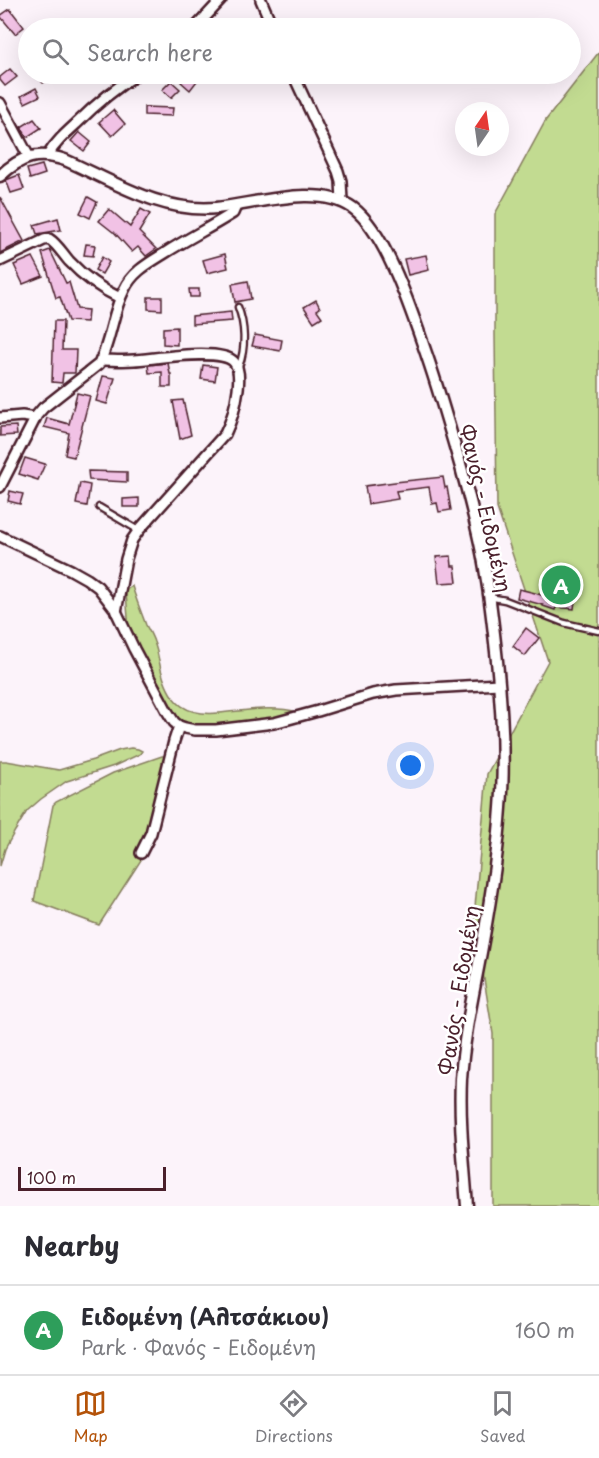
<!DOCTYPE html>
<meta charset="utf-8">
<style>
:root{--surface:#fff;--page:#f2f2f3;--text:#2b2b33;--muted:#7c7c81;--line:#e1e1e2;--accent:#b45309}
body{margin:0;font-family:"Playpen Sans",sans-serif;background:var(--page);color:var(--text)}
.compass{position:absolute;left:455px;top:102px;width:54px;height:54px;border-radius:50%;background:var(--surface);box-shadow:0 6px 24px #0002;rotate:13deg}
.scale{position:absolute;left:18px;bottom:15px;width:148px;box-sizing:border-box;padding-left:6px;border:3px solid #4a1f2b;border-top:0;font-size:16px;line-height:21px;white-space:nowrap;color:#4a1f2b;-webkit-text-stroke:4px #fff;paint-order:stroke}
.you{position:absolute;left:411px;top:766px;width:21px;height:21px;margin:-15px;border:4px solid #fff;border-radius:50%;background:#1a73e8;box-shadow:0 0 0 9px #1a73e833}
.badge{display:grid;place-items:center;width:39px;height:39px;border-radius:50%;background:var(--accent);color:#fff;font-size:20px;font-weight:700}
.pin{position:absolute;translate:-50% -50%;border:3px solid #fff;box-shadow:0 2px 6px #0006}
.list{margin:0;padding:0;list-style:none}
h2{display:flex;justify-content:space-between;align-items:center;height:78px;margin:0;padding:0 24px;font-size:26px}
h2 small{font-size:20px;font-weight:400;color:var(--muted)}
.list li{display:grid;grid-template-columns:39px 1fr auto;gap:18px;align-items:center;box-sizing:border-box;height:90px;padding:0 24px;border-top:2px solid var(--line)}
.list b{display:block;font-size:22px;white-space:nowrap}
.list p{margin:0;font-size:20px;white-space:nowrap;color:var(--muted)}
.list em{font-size:20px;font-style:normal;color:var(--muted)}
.icon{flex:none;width:33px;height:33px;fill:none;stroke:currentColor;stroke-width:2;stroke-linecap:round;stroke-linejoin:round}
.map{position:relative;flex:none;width:599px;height:1206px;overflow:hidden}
.search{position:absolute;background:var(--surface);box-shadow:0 6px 24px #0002;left:18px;right:18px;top:18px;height:66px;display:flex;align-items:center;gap:15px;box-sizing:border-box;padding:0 21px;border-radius:33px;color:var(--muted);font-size:22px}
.sheet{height:168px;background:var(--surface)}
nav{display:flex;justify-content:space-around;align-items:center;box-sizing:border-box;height:84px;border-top:2px solid var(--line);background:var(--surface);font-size:16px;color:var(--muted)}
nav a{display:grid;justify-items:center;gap:3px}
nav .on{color:var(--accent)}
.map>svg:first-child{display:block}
.green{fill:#c2db91;stroke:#867d5e;stroke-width:1.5}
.building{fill:#f1c2e5;stroke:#4a1f2b;stroke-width:1.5}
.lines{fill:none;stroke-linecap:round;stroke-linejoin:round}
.service-casing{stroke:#4a1f2b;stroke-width:9}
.minor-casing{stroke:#4a1f2b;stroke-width:14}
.tertiary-casing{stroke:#4a1f2b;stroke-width:15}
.service{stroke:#fff;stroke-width:4.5}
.minor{stroke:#fff;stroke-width:9}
.tertiary{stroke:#fff;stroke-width:10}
.labels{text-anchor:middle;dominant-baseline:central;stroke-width:5;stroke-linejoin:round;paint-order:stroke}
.street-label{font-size:20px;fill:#4a1f2b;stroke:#fff}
</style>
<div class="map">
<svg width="599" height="1206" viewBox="0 0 599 1206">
<rect width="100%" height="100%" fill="#fcf3fa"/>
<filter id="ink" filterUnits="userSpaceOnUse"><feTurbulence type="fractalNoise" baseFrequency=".0167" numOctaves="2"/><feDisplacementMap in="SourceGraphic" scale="12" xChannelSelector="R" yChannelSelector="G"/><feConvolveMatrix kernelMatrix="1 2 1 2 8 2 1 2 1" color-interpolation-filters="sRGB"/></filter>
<g filter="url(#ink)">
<g class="green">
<path d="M599,52V1206H493V1034L474,918L487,774L548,661L497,508L495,335V214L546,120Z"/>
<path d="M132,586C136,599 141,612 146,625C149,631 152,636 154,642C158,652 159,663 162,673C171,705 187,716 219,713C244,711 273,705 297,712L281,719L203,728L190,726L179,721L169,709L129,630L126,593L127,589Z"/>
<path d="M131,748L138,749L142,751L140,754L114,766L67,781L41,799L27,811L15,831L5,849L0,866V761H6L59,770L93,760L120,750Z"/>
<path d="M162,756H168L149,832L138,852L141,860L99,925L34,901L53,805L56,802L113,773Z"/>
</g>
<g class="building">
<path d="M10,9L24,27L15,34L0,16Z"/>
<path d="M10,69L17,77L5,86L0,80V77Z"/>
<path d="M36,74H57L43,83Z"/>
<path d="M188,74L197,81L190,90L181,82Z"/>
<path d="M171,81L180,89L171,98L162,90Z"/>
<path d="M36,88L40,96L25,103L21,96Z"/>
<path d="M144,107L173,108L172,116L144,115Z"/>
<path d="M113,110L125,124L112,136L99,122Z"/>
<path d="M34,119L41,128L27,137L21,127Z"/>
<path d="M79,132L91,142L84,151L71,141Z"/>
<path d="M42,165L45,174L30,179L27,169Z"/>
<path d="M19,175L24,189L11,193L6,180Z"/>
<path d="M0,197L24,241L0,253Z"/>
<path d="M88,197L97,202L90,218L80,213Z"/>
<path d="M109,209L130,227L141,209L150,214L139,232L156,249L146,256L138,247L132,252L114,232H113L99,221Z"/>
<path d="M58,218L61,230L37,234L34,225Z"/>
<path d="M86,244L95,245L93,256L84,255Z"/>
<path d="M50,250L66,283L69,282L77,309L88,310L87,322L68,321L60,297L56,298L42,253Z"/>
<path d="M225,254L228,268L207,273L203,260Z"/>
<path d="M426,255L429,270L408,275L404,259Z"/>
<path d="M33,257L43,276L23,284L14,265Z"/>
<path d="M102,257L109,262L102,274L95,270Z"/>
<path d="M248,281L251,299L235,302L232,284Z"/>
<path d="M189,289H199V297H190Z"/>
<path d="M148,297H162V310L148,309Z"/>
<path d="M316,300L320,308L317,310L322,317L314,322L304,307Z"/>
<path d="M231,312L232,321L192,324V316Z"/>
<path d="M54,321H63L62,350H76L75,373H63L62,383L52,382Z"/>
<path d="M177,327V345L163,344V328Z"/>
<path d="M255,335L282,340L280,351L252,346Z"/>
<path d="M168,363L170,374H171V387H162V372L149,373L148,365Z"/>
<path d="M203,365L217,367L215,381L201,379Z"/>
<path d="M103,376L115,378L107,404L96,401Z"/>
<path d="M77,393L90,396L74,457L65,455L69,433L44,427L47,418L69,424Z"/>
<path d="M183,400L191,435L180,439L173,401Z"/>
<path d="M16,426L17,435L0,436V427Z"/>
<path d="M25,458L45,464L38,480L19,474Z"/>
<path d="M88,471L127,472V482L89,480Z"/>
<path d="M443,477L445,488L447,487L451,510L439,512L437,503L432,504L429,487L396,491L398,499L368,504L365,486L395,482Z"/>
<path d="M80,483L90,485L87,506L76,504Z"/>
<path d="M10,491L23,494L20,504L8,501Z"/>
<path d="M139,498V507H123V499Z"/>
<path d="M451,556L452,566H455L457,582L439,583L436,557Z"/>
<path d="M568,573L578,574L574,609L556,607L555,610L543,606V605L517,598L519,589L535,593L560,601L561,594H567Z"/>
<path d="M526,628L539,638L525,656L513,646Z"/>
</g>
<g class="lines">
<defs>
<g id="service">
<path d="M238,307C245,325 246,348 239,366"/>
<path d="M99,507L138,530"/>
<path d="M489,597L505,600L564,623L599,631"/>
</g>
<g id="minor">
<path d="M261,0L273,28"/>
<path d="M195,28L221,0"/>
<path d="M293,74L338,171L341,181L342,201"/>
<path d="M0,103L29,157"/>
<path d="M48,155C55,143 65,134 76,124C95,105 115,88 138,74"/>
<path d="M0,261L44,240L49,239C57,244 62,253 69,261C83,276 101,289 120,298"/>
<path d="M101,360C112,360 123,361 134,360C154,359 221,347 234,362C240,369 239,381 238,389C236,405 232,420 225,434L139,530L132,540L126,559L116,612"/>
<path d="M0,418L22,416L35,418"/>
<path d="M0,487L37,415L43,408L99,364C111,341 112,313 124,290C132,272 149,263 165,253C187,239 211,227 233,213L236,206"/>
<path d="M0,536L71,570L87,579L98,587L115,609L134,649L167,711L174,722L179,726L185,728L195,730H216L274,723L318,711L373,694L396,690L499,684"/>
<path d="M141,853L151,833L174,741L179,726"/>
</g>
<path id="tertiary" d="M0,176C21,156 38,151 65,160C113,181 161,213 216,208C256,204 319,183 353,208C387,233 413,316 427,356C440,394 451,433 462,471C471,505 481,540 486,575C491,604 494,633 497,661C502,710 505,759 501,808C498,853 491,897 483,941C475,987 464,1032 461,1079C459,1121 464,1164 467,1206"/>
</defs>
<use href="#service" class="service-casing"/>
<use href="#minor" class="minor-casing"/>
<use href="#tertiary" class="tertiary-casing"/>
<use href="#service" class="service"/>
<use href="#minor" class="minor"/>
<use href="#tertiary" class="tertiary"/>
</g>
</g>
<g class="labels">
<g class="street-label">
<text transform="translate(486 508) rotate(77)">Φανός - Ειδομένη</text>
<text transform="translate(458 990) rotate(-81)">Φανός - Ειδομένη</text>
</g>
</g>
</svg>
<svg class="compass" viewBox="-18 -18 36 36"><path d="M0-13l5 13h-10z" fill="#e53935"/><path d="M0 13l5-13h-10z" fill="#7c7c81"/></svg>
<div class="scale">100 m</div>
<div class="you"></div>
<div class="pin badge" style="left:561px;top:585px;background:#2e9e5b">A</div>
<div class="search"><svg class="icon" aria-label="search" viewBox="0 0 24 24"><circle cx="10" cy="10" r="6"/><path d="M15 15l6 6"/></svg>Search here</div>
</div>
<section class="sheet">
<h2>Nearby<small></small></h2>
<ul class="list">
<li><span class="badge" style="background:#2e9e5b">A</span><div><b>Ειδομένη (Αλτσάκιου)</b><p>Park · Φανός - Ειδομένη</p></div><em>160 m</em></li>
</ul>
</section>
<nav>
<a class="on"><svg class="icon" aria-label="map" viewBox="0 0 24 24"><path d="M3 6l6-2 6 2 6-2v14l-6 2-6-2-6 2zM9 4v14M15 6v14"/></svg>Map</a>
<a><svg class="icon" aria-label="directions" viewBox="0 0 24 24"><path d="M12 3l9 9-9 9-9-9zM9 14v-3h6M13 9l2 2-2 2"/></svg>Directions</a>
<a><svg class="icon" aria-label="saved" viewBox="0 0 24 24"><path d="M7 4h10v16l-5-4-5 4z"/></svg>Saved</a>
</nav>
